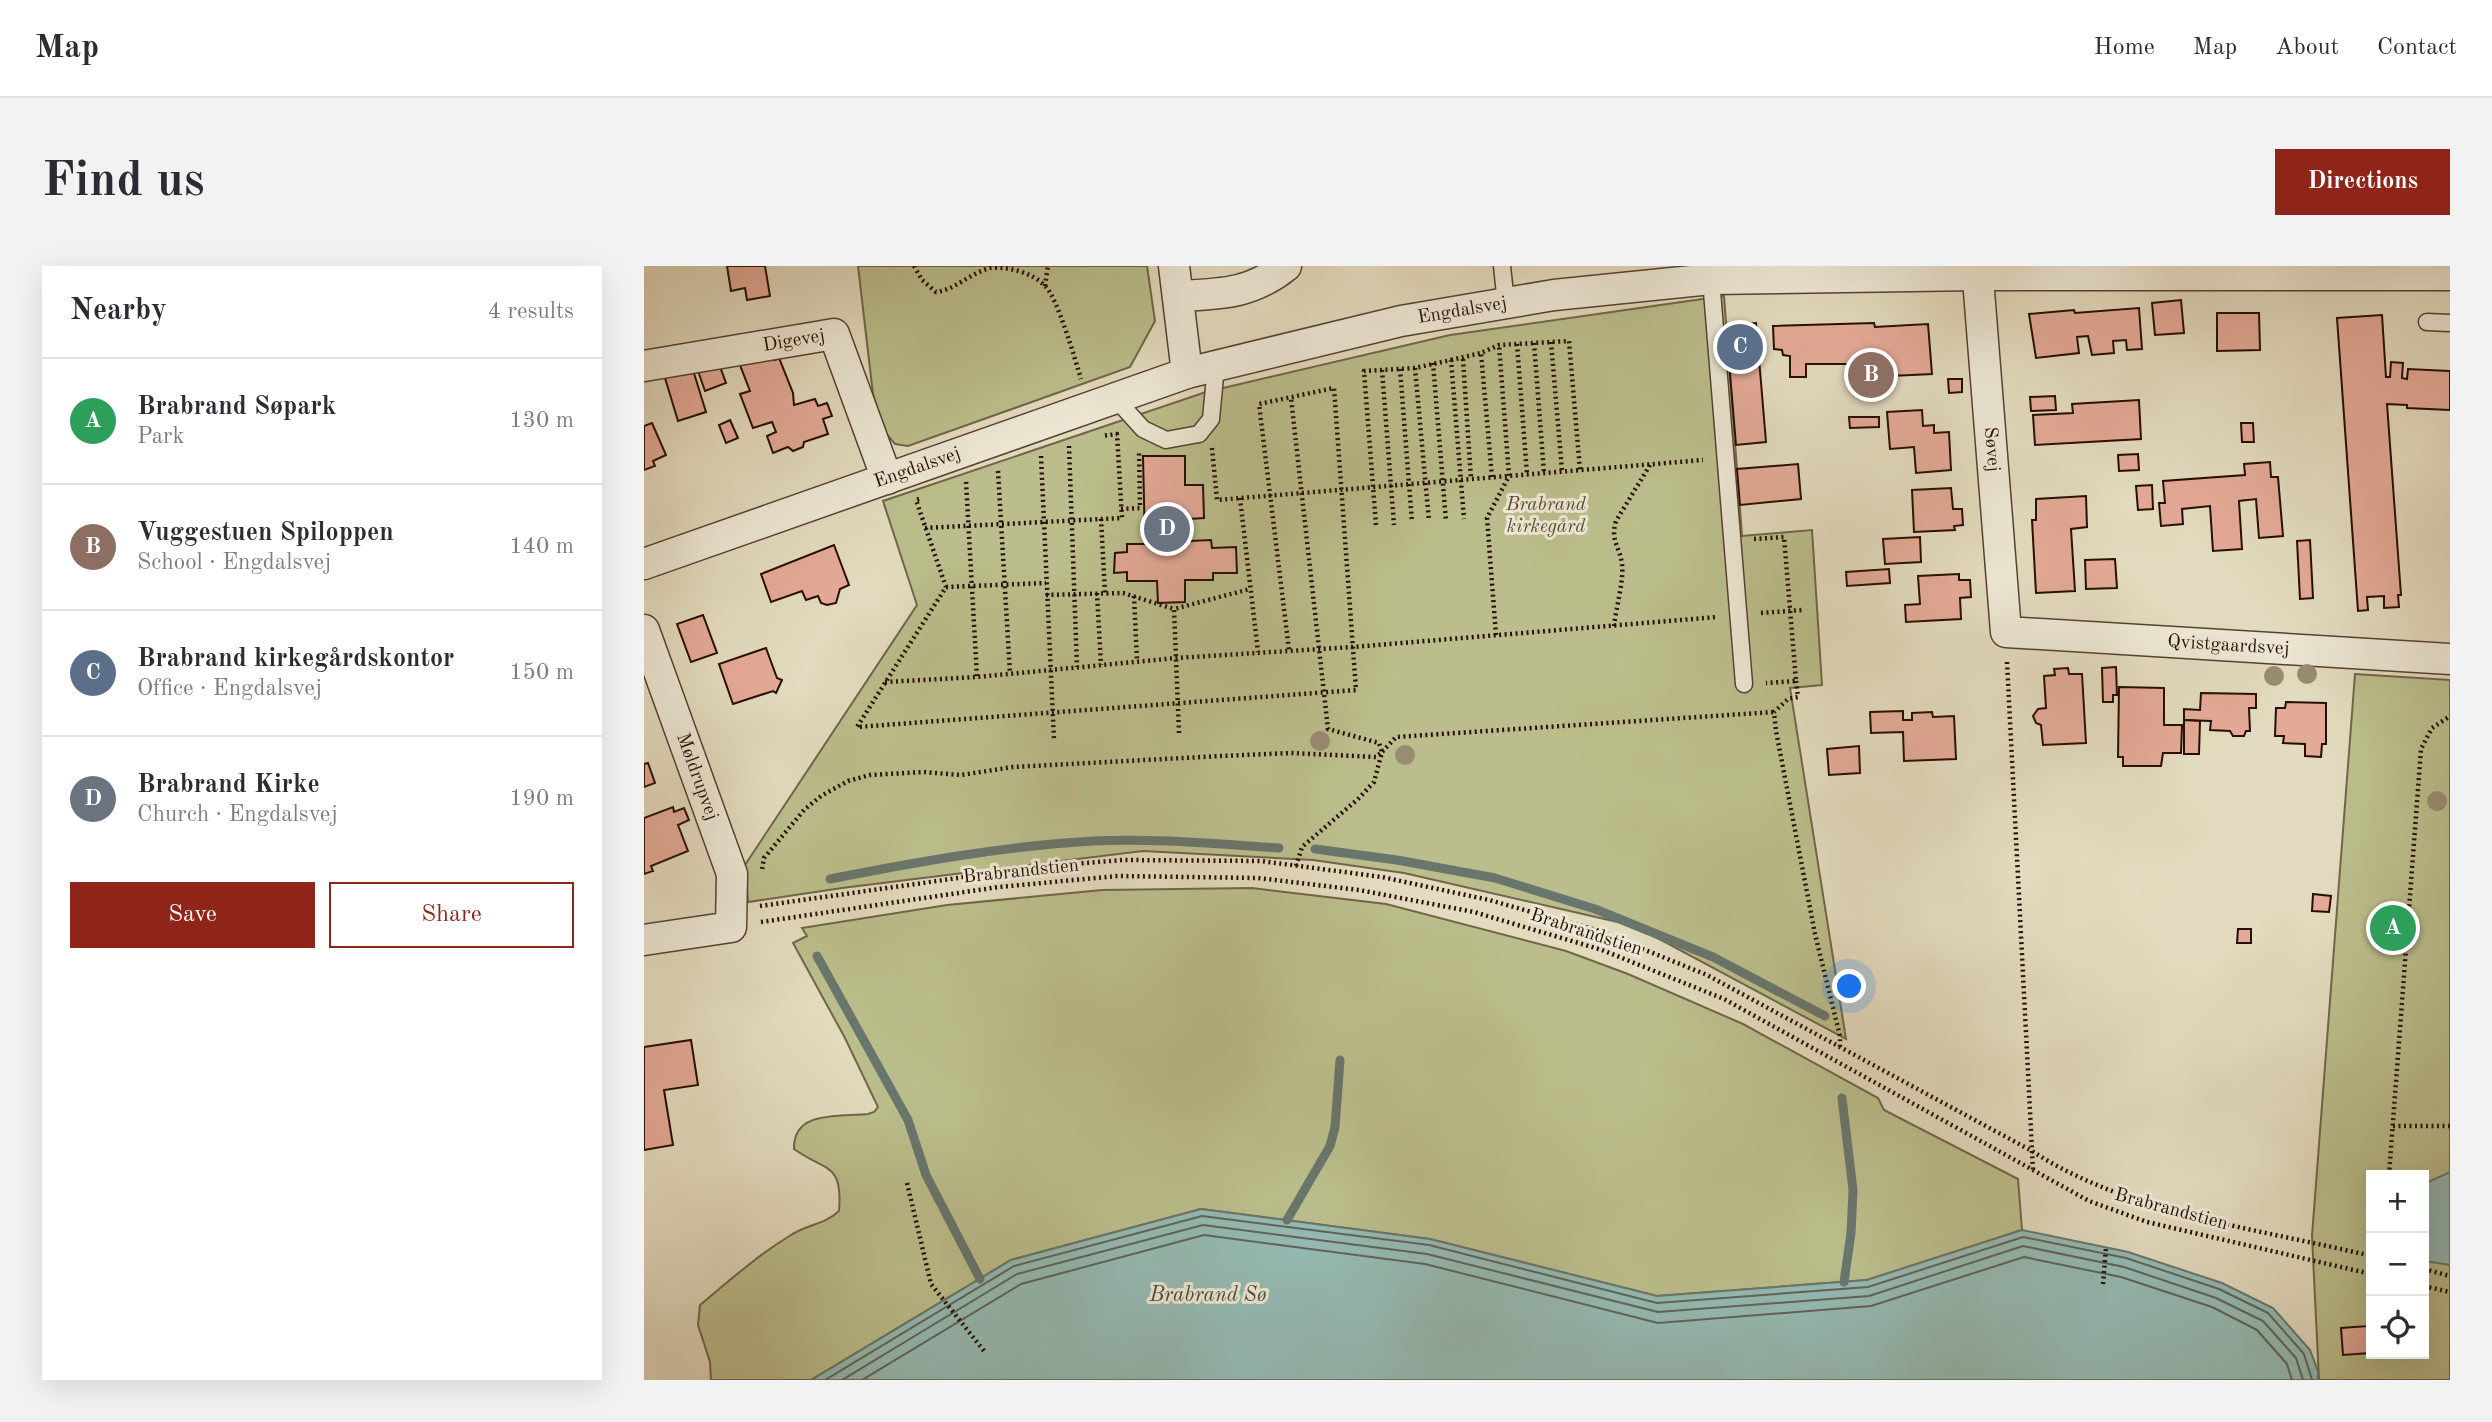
<!DOCTYPE html>
<meta charset="utf-8">
<style>
:root{--surface:#fff;--page:#f2f2f3;--text:#2b2b33;--muted:#7c7c81;--line:#e1e1e2;--accent:#8f2418}
body{margin:0;font-family:"Old Standard TT",serif;background:var(--page);color:var(--text)}
.controls{position:absolute;right:21px;bottom:21px;display:grid;overflow:hidden;border-radius:0px;box-shadow:0 7px 28px #0002}
.controls button{width:63px;height:63px;display:grid;place-items:center;padding:0;border:0;border-bottom:2px solid var(--line);background:var(--surface);color:var(--text);font:35px sans-serif}
.you{position:absolute;left:1206px;top:721px;width:24px;height:24px;margin:-18px;border:5px solid #fff;border-radius:50%;background:#1a73e8;box-shadow:0 0 0 10px #1a73e833}
.badge{display:grid;place-items:center;width:46px;height:46px;border-radius:50%;background:var(--accent);color:#fff;font-size:23px;font-weight:700}
.pin{position:absolute;translate:-50% -50%;border:4px solid #fff;box-shadow:0 2px 7px #0006}
.list{margin:0;padding:0;list-style:none}
h2{display:flex;justify-content:space-between;align-items:center;height:91px;margin:0;padding:0 28px;font-size:30px}
h2 small{font-size:23px;font-weight:400;color:var(--muted)}
.list li{display:grid;grid-template-columns:46px 1fr auto;gap:21px;align-items:center;box-sizing:border-box;height:126px;padding:0 28px;border-top:2px solid var(--line)}
.list b{display:block;font-size:26px;white-space:nowrap}
.list p{margin:0;font-size:23px;white-space:nowrap;color:var(--muted)}
.list em{font-size:23px;font-style:normal;color:var(--muted)}
.actions{display:flex;gap:14px;padding:21px 28px}
.actions a{flex:1;padding:16px 0;border:2px solid var(--accent);border-radius:0px;text-align:center;font-size:24px;color:var(--accent)}
.actions .main{background:var(--accent);color:#fff}
.icon{flex:none;width:38px;height:38px;fill:none;stroke:currentColor;stroke-width:2;stroke-linecap:round;stroke-linejoin:round}
.map{position:relative;flex:none;width:1806px;height:1114px;overflow:hidden;border-radius:0px}
header{display:flex;align-items:center;gap:42px;box-sizing:border-box;height:98px;padding:0 35px;background:var(--surface);border-bottom:2px solid var(--line)}
header strong{font-size:33px}
nav{display:flex;gap:38px;margin-inline-start:auto;font-size:24px}
.intro{display:flex;align-items:center;justify-content:space-between;box-sizing:border-box;height:168px;padding:0 42px}
h1{margin:0;font-size:49px}
.button{padding:18px 32px;border-radius:0px;background:var(--accent);color:#fff;font-size:24px;font-weight:700}
main{display:flex;gap:42px;padding:0 42px}
aside{flex:1;background:var(--surface);border-radius:0px;box-shadow:0 7px 28px #0002}
.map>svg:first-child{display:block}
.green{fill:#bbbe8c;stroke:#716648;stroke-width:2;fill-rule:evenodd}
.water{fill:#95bbb4;stroke:#69766d;stroke-width:2}
.lines{fill:none;stroke-linecap:round;stroke-linejoin:round}
.shore{stroke:#5e645c;stroke-width:2}
.stream{stroke:#69766d;stroke-width:9}
.building{fill:#e4aa97;stroke:#270e03;stroke-width:2}
.lane-casing{stroke:#564132;stroke-width:19}
.street-casing{stroke:#564132;stroke-width:33}
.path{stroke:#270e03;stroke-width:4.5;stroke-dasharray:2 3.5;stroke-linecap:butt}
.lane{stroke:#ede8d5;stroke-width:16}
.street{stroke:#ede8d5;stroke-width:30}
.tree{fill:#988c72}
.labels{text-anchor:middle;dominant-baseline:central;stroke-width:6;stroke-linejoin:round;paint-order:stroke}
.street-label{font-size:19px;fill:#270e03;stroke:#ede8d5}
.park-label{font-size:19px;font-style:italic;fill:#5b4c33;stroke:#ede8d5}
.water-label{font-size:21px;font-style:italic;fill:#4e4b41;stroke:#ede8d5}
</style>
<header>
<strong>Map</strong>
<nav><a>Home</a><a>Map</a><a>About</a><a>Contact</a></nav>
</header>
<div class="intro"><h1>Find us</h1><a class="button">Directions</a></div>
<main>
<aside>
<h2>Nearby<small>4 results</small></h2>
<ul class="list">
<li><span class="badge" style="background:#2e9e5b">A</span><div><b>Brabrand Søpark</b><p>Park</p></div><em>130 m</em></li>
<li><span class="badge" style="background:#8d6e63">B</span><div><b>Vuggestuen Spiloppen</b><p>School · Engdalsvej</p></div><em>140 m</em></li>
<li><span class="badge" style="background:#5c6f8a">C</span><div><b>Brabrand kirkegårdskontor</b><p>Office · Engdalsvej</p></div><em>150 m</em></li>
<li><span class="badge" style="background:#6b7280">D</span><div><b>Brabrand Kirke</b><p>Church · Engdalsvej</p></div><em>190 m</em></li>
</ul>
<div class="actions"><a class="main">Save</a><a>Share</a></div>
</aside>
<div class="map">
<svg width="1806" height="1114" viewBox="0 0 1806 1114">
<rect width="100%" height="100%" fill="#e3dbbf"/>
<filter id="stains"><feTurbulence type="fractalNoise" baseFrequency=".00286" numOctaves="4"/><feColorMatrix values="0 0 0 0 .2 0 0 0 0 .09 0 0 0 0 .02 0 0 0 .5 -.17"/></filter>
<radialGradient id="worn" r=".72"><stop offset=".6" stop-color="#630" stop-opacity="0"/><stop offset="1" stop-color="#630" stop-opacity=".3"/></radialGradient>
<g class="green">
<path d="M214,0H503L511,55L486,101L264,180L251,178L240,165L229,128Z"/>
<path d="M1080,30L1098,270L1168,264L1178,419L1146,422L1202,773L991,660L760,607L669,594L499,585L198,622L104,636L101,599L273,339L239,235L562,126L806,69Z"/>
<path d="M1711,408L1806,414V1114H1675L1668,970ZM1727,909H1780V1088H1727Z"/>
<path d="M608,622L742,638L922,685L984,708L1099,758L1234,832L1240,844L1374,913L1378,964L1223,1014L1013,1030L786,973L557,943L367,994L167,1114H67L66,1096L54,1059L56,1039C86,1014 114,989 147,969C164,958 180,959 195,945C199,896 182,906 150,883C149,844 195,851 224,848L230,846L234,841L201,772L149,677L163,670L158,662L303,639L458,624Z"/>
</g>
<g class="water">
<path d="M1806,906V999L1780,995V918Z"/>
<path d="M557,943L786,973L1013,1030L1223,1014L1378,964L1484,986L1578,1017L1629,1042L1666,1084L1674,1105V1114H167L367,994Z"/>
</g>
<g class="lines">
<g class="shore">
<path d="M181,1114L370,1000L558,950L785,979L1013,1037L1224,1021L1379,971L1482,992L1575,1023L1624,1047L1660,1088L1668,1114"/>
<path d="M198,1114L373,1008L559,959L783,988L1014,1046L1225,1030L1379,980L1480,1001L1572,1032L1619,1055L1652,1092L1659,1114"/>
<path d="M218,1114L377,1018L560,969L781,998L1014,1057L1227,1040L1380,991L1477,1011L1568,1041L1613,1064L1643,1098L1648,1114"/>
</g>
<g class="stream">
<path d="M671,583L753,594L851,612L951,643L1069,691L1181,750"/>
<path d="M186,613C273,596 360,580 449,575C511,572 573,578 635,582"/>
<path d="M173,690L264,854L282,909L336,1013"/>
<path d="M1198,832L1209,924L1207,967L1200,1016"/>
<path d="M643,954L686,880L691,861L696,794"/>
</g>
</g>
<g class="building">
<path d="M83,0H121L126,30L103,34L101,22L87,25Z"/>
<path d="M1537,34L1540,67L1511,69L1508,37Z"/>
<path d="M1495,42L1498,83L1483,84L1482,74L1469,75L1470,87L1448,89L1444,70L1433,71L1435,87L1392,92L1385,48L1430,44L1431,47Z"/>
<path d="M1573,47H1615L1616,84L1573,85Z"/>
<path d="M1738,49L1742,111H1746L1747,96L1759,97L1758,112L1763,113L1764,103L1806,105V144L1763,142V139L1743,138L1757,329H1754L1755,341L1740,342V330L1723,331L1724,344L1714,345L1693,52Z"/>
<path d="M1112,57L1122,176L1092,179L1082,60Z"/>
<path d="M1230,57L1231,61L1284,58L1288,108L1247,110L1246,107L1229,108L1228,98H1162V111H1146V90L1139,89L1138,84L1130,83L1129,60Z"/>
<path d="M130,90L131,94L135,92L149,127L150,139L171,133L174,140L183,137L188,150L179,153L184,168L160,176L159,181L149,185L144,181L129,187L123,170L132,166L128,156L109,162L96,128L106,125L96,99L116,92Z"/>
<path d="M75,98L82,117L61,125L54,105Z"/>
<path d="M49,104L62,146L34,155L21,112Z"/>
<path d="M1304,113H1318V126L1305,127Z"/>
<path d="M1411,130L1412,144L1387,145L1386,131Z"/>
<path d="M1495,134L1497,173L1391,179L1389,149L1429,147L1428,138Z"/>
<path d="M1278,144L1279,160L1290,159V167L1305,166L1307,204L1272,207L1270,181L1246,183L1243,146Z"/>
<path d="M1205,151H1235V161L1206,162Z"/>
<path d="M86,154L94,172L82,177L75,159Z"/>
<path d="M8,157L22,189L9,195L11,200L0,204V160Z"/>
<path d="M1597,157H1609L1610,176H1598Z"/>
<path d="M1494,188L1495,204L1475,205L1474,189Z"/>
<path d="M499,190H541V219H559L560,252L545,253L546,275L567,274L568,282L592,281L593,307H569V314H541V336L514,337L513,315H483V306L470,307L471,287L483,286V278H501Z"/>
<path d="M1626,196L1627,211H1634L1639,270L1615,272L1612,233L1595,235L1598,283L1569,285L1566,240L1538,243L1539,258L1517,260L1515,237H1521L1519,215L1601,209L1600,198Z"/>
<path d="M1154,198L1157,233L1096,239L1093,203Z"/>
<path d="M1508,219L1509,243L1494,244L1492,220Z"/>
<path d="M1307,222L1309,243H1318L1319,259L1310,260L1311,264L1270,266L1268,224Z"/>
<path d="M1442,230L1443,261L1427,263L1431,325L1392,327L1388,254H1392V233Z"/>
<path d="M1276,271L1277,296L1241,298L1239,273Z"/>
<path d="M1666,274L1669,332L1656,333L1653,275Z"/>
<path d="M190,279L205,319L196,323L192,337L183,339L177,337L174,330L162,334L158,325L127,336L117,308Z"/>
<path d="M1471,293L1473,322L1442,323L1441,294Z"/>
<path d="M1245,303L1246,317L1203,320L1202,306Z"/>
<path d="M1315,308V314H1326L1327,331L1316,332L1317,353L1262,356L1261,339L1276,338L1274,310Z"/>
<path d="M59,349L73,387L47,396L33,358Z"/>
<path d="M122,382L133,412L138,414L132,427L129,425L89,438L75,398Z"/>
<path d="M1472,401L1473,429H1469V436H1459L1458,402Z"/>
<path d="M1424,402L1425,408H1438L1442,477L1399,479L1397,459L1392,457L1389,450L1394,443L1402,442L1400,410L1411,409L1410,403Z"/>
<path d="M1475,421L1520,422V459H1538L1537,487H1519L1517,500H1479V491H1474Z"/>
<path d="M1557,427L1612,428V442H1605L1606,465H1602L1600,470H1589L1586,465L1566,464L1567,455L1540,454V443L1556,444Z"/>
<path d="M1642,436L1682,437V478H1678L1677,491L1661,490V478L1639,477L1640,470H1631L1632,442H1641Z"/>
<path d="M1259,445V454H1268V447L1288,446L1289,451L1310,450L1312,493L1260,495L1259,466L1227,467L1226,446Z"/>
<path d="M1540,454L1556,455L1555,488H1540Z"/>
<path d="M1215,480L1216,507L1185,509L1183,483Z"/>
<path d="M4,497L11,517L0,521V498Z"/>
<path d="M29,541L30,546L40,542L45,554L34,559L44,585L7,600L9,605L0,608V552Z"/>
<path d="M1669,628L1687,630L1685,646L1668,645Z"/>
<path d="M1594,663H1607V677H1593Z"/>
<path d="M47,774L54,819L20,824L29,879L0,884V781Z"/>
<path d="M1724,1060L1726,1087L1699,1089L1697,1062Z"/>
</g>
<g class="lines">
<defs>
<g id="lane">
<path d="M858,0L862,37"/>
<path d="M1067,13L1100,418"/>
<path d="M1783,56L1806,57"/>
<path d="M472,133L499,163L522,174L555,168L567,153L572,100"/>
</g>
<g id="street">
<path d="M530,0L543,107"/>
<path id="s1" d="M1333,0L1362,366L1806,393"/>
<path d="M534,30C577,28 607,28 642,0"/>
<path id="s2" d="M0,100L190,68L243,213"/>
<path id="s3" d="M0,298L543,107L757,55L910,29L1067,13L1334,9H1806"/>
<path id="s4" d="M0,364L88,608L87,661L0,674"/>
</g>
</defs>
<use href="#lane" class="lane-casing"/>
<use href="#street" class="street-casing"/>
<g class="path">
<path d="M270,0L278,14L292,26C311,24 326,7 346,2C364,0 390,7 402,21C414,34 431,93 437,113"/>
<path d="M401,20L404,0"/>
<path d="M907,76L918,205"/>
<path d="M890,77L900,207"/>
<path d="M873,78L883,208"/>
<path d="M819,93L827,213"/>
<path d="M807,94L837,87"/>
<path d="M789,97L802,255"/>
<path d="M771,102L785,255"/>
<path d="M756,103L768,256"/>
<path d="M738,104L750,259"/>
<path d="M425,180L433,401"/>
<path d="M568,182L573,234L1059,194"/>
<path d="M397,190L410,474"/>
<path d="M354,205L366,408"/>
<path d="M848,211L837,87L855,79L925,75L936,204"/>
<path d="M322,216L333,411"/>
<path d="M596,232L614,386"/>
<path d="M275,233L272,234L302,321L213,461L712,424L690,122L615,138L645,384"/>
<path d="M477,243L496,242L495,184"/>
<path d="M457,253L461,327"/>
<path d="M732,259L720,105L771,102L807,94L820,253"/>
<path d="M281,262L478,252L473,168L458,170"/>
<path d="M1110,273L1140,271L1152,415L1122,417"/>
<path d="M302,321L402,317"/>
<path d="M453,327L457,399"/>
<path d="M402,329L479,327L530,343"/>
<path d="M490,330L493,395"/>
<path d="M1117,347L1158,344"/>
<path d="M970,360C972,342 980,315 978,298C976,281 966,275 972,255L1006,199"/>
<path d="M852,369L843,252L865,210L855,79"/>
<path d="M1363,396L1389,904"/>
<path d="M1152,415L1154,431L1144,433L1130,446L1132,465L1171,668L1196,770V782"/>
<path d="M241,416L333,411L532,392L709,381L1073,351"/>
<path d="M535,467L530,343L606,323"/>
<path d="M652,600L658,581L714,533L730,516L738,486L752,471L1130,446"/>
<path d="M118,603L120,592L160,544L177,530L204,515L226,509L279,506L317,509L369,501L577,490L647,487L732,491L738,486L735,477L684,463L647,132"/>
<path d="M116,640L392,601L479,594L617,595L738,611L845,634L952,664L1063,709L1388,885C1484,948 1617,963 1727,990"/>
<path d="M117,656L355,621L474,610L614,612L715,624L830,646L958,684L1080,733L1445,935L1503,956L1727,1008"/>
<path d="M1749,860H1806"/>
<path d="M1745,909L1777,483L1788,462L1806,450"/>
<path d="M263,917L287,1018L340,1085"/>
<path d="M1780,1003L1806,1010"/>
<path d="M1459,1018L1462,981"/>
<path d="M1780,1020L1806,1026"/>
</g>
<use href="#lane" class="lane"/>
<use href="#street" class="street"/>
</g>
<g class="tree">
<circle cx="1663" cy="408" r="10"/>
<circle cx="1630" cy="410" r="10"/>
<circle cx="676" cy="475" r="10"/>
<circle cx="761" cy="489" r="10"/>
<circle cx="1793" cy="535" r="10"/>
</g>
<g class="labels">
<g class="street-label">
<text stroke="none"><textPath href="#s3" startOffset="858">Engdalsvej</textPath></text>
<text stroke="none"><textPath href="#s2" startOffset="152">Digevej</textPath></text>
<text stroke="none"><textPath href="#s1" startOffset="184">Søvej</textPath></text>
<text stroke="none"><textPath href="#s3" startOffset="290">Engdalsvej</textPath></text>
<text stroke="none"><textPath href="#s1" startOffset="590">Qvistgaardsvej</textPath></text>
<text stroke="none"><textPath href="#s4" startOffset="156">Møldrupvej</textPath></text>
<text transform="translate(377 606) rotate(-6)">Brabrandstien</text>
<text transform="translate(942 667) rotate(18)">Brabrandstien</text>
<text transform="translate(1527 944) rotate(15)">Brabrandstien</text>
</g>
<g class="park-label">
<text x="902" y="239">Brabrand<tspan x="902" dy="22">kirkegård</tspan></text>
</g>
<g class="water-label">
<text x="564" y="1029">Brabrand Sø</text>
</g>
</g>
<rect width="100%" height="100%" filter="url(#stains)"/>
<rect width="100%" height="100%" fill="url(#worn)"/>
</svg>
<div class="controls">
<button>+</button>
<button>−</button>
<button><svg class="icon" aria-label="locate" viewBox="0 0 24 24"><circle cx="12" cy="12" r="6"/><path d="M12 2v4M12 18v4M2 12h4M18 12h4"/></svg></button>
</div>
<div class="you"></div>
<div class="pin badge" style="left:1749px;top:662px;background:#2e9e5b">A</div>
<div class="pin badge" style="left:1227px;top:109px;background:#8d6e63">B</div>
<div class="pin badge" style="left:1096px;top:81px;background:#5c6f8a">C</div>
<div class="pin badge" style="left:523px;top:263px;background:#6b7280">D</div>
</div>
</main>
